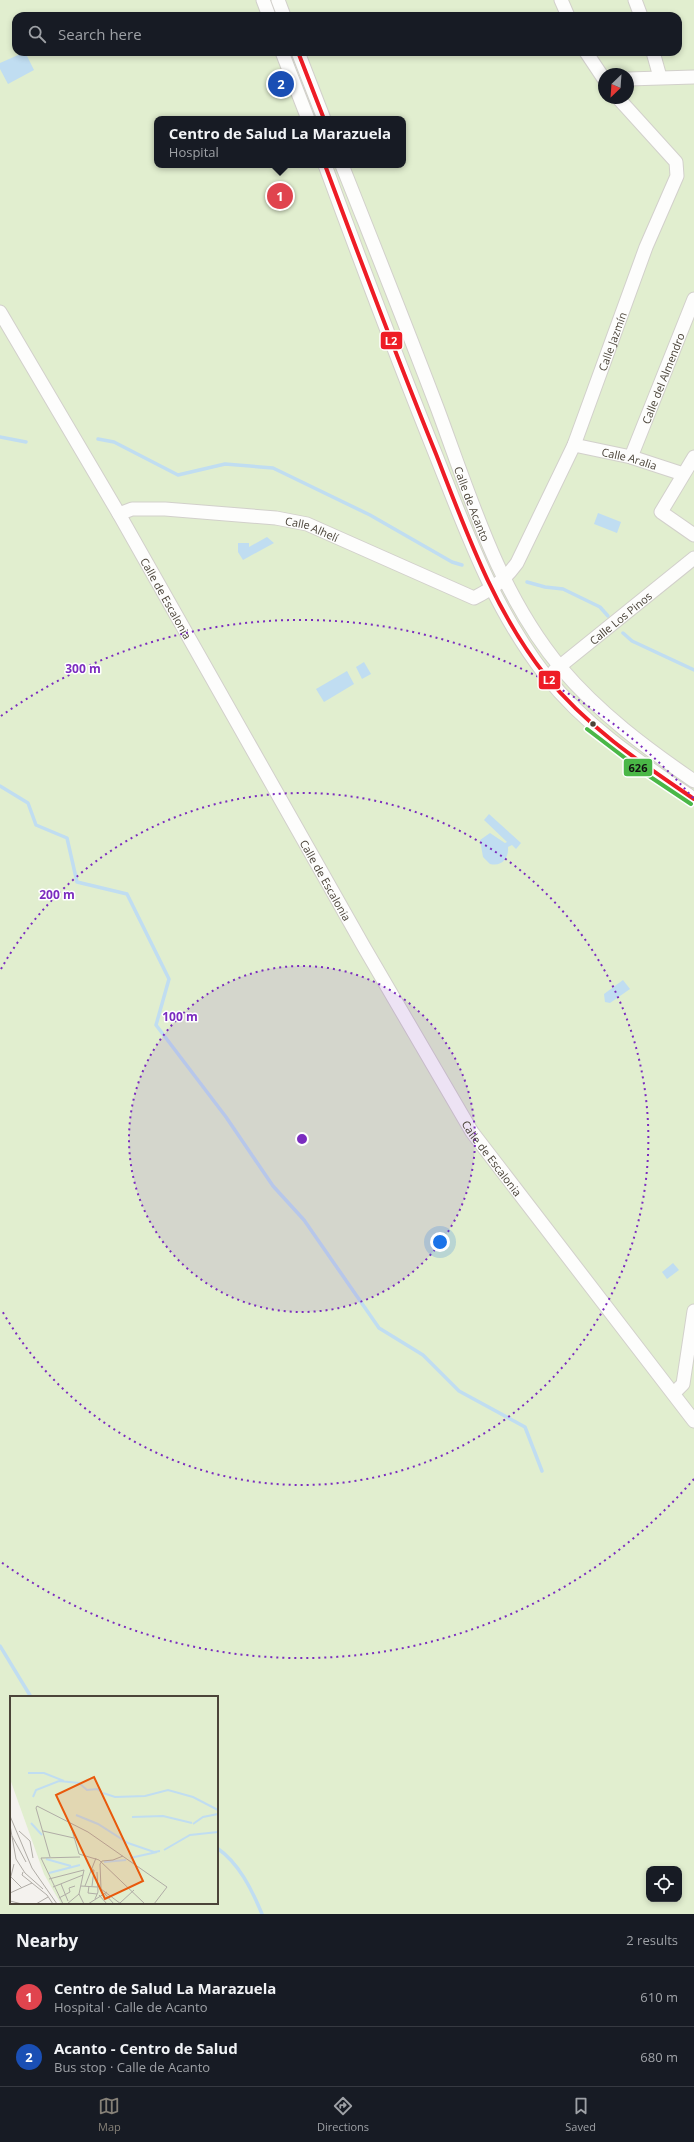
<!DOCTYPE html>
<meta charset="utf-8">
<style>
:root{--surface:#171b24;--page:#20242c;--text:#f1f3f6;--muted:#9ea1a6;--line:#363941;--accent:#868178}
body{margin:0;font-family:"Open Sans",sans-serif;background:var(--page);color:var(--text)}
.controls{position:absolute;right:12px;bottom:12px;display:grid;overflow:hidden;border-radius:8px;box-shadow:0 2px 6px #0003}
.controls button{width:36px;height:36px;display:grid;place-items:center;padding:0;border:0;border-bottom:1px solid var(--line);background:var(--surface);color:var(--text);font:20px sans-serif}
.compass{position:absolute;left:598px;top:68px;width:36px;height:36px;border-radius:50%;background:var(--surface);box-shadow:0 2px 6px #0003;rotate:205deg}
.you{position:absolute;left:440px;top:1242px;width:14px;height:14px;margin:-10px;border:3px solid #fff;border-radius:50%;background:#1a73e8;box-shadow:0 0 0 6px #1a73e833}
.badge{display:grid;place-items:center;width:26px;height:26px;border-radius:50%;background:var(--accent);color:#fff;font-size:13px;font-weight:700}
.pin{position:absolute;translate:-50% -50%;border:2px solid #fff;box-shadow:0 1px 4px #0006}
.popup{position:absolute;left:154px;top:116px;width:252px;height:52px;box-sizing:border-box;display:grid;place-content:center;border-radius:8px;background:var(--surface);filter:drop-shadow(0 1px 3px #0005);font-size:13px;white-space:nowrap;color:var(--muted)}
.popup b{font-size:15px;color:var(--text)}
.popup::after{content:'';position:absolute;left:50%;top:100%;margin-left:-8px;border:8px solid transparent;border-top-color:var(--surface)}
.list{margin:0;padding:0;list-style:none}
h2{display:flex;justify-content:space-between;align-items:center;height:52px;margin:0;padding:0 16px;font-size:17px}
h2 small{font-size:13px;font-weight:400;color:var(--muted)}
.list li{display:grid;grid-template-columns:26px 1fr auto;gap:12px;align-items:center;box-sizing:border-box;height:60px;padding:0 16px;border-top:1px solid var(--line)}
.list b{display:block;font-size:15px;white-space:nowrap}
.list p{margin:0;font-size:13px;white-space:nowrap;color:var(--muted)}
.list em{font-size:13px;font-style:normal;color:var(--muted)}
.icon{flex:none;width:22px;height:22px;fill:none;stroke:currentColor;stroke-width:2;stroke-linecap:round;stroke-linejoin:round}
.map{position:relative;flex:none;width:694px;height:1914px;overflow:hidden}
.search{position:absolute;background:var(--surface);box-shadow:0 2px 6px #0003;left:12px;right:12px;top:12px;height:44px;display:flex;align-items:center;gap:10px;box-sizing:border-box;padding:0 14px;border-radius:12px;color:var(--muted);font-size:15px}
.sheet{height:172px;background:var(--surface)}
nav{display:flex;justify-content:space-around;align-items:center;box-sizing:border-box;height:56px;border-top:1px solid var(--line);background:var(--surface);font-size:11px;color:var(--muted)}
nav a{display:grid;justify-items:center;gap:2px}
nav .on{color:var(--accent)}
.map>svg:first-child{display:block}
.green{fill:#e1eecf;fill-rule:evenodd}
.water{fill:#c0ddf1}
.lines{fill:none;stroke-linecap:round;stroke-linejoin:round}
.stream{stroke:#c0ddf1;stroke-width:3.5}
.street-casing{stroke:#d2d0cb;stroke-width:15}
.street{stroke:#fdfdfc;stroke-width:13}
.bus-1-casing{stroke:#fff;stroke-width:7}
.bus-2-casing{stroke:#fff;stroke-width:7}
.bus-1{stroke:#ee1c25;stroke-width:4}
.bus-2{stroke:#4ab747;stroke-width:4}
.ring{fill:none;stroke:#7b2cbf;stroke-width:2;stroke-dasharray:2 4}
.bus-dot{fill:#4b4439;stroke:#fff;stroke-width:1.5}
.labels{text-anchor:middle;dominant-baseline:central;stroke-width:3;stroke-linejoin:round;paint-order:stroke}
.street-label{font-size:11px;fill:#4b4439;stroke:#fff}
.inset-river{fill:none;stroke:#c0ddf1;stroke-width:2}
.inset-road{fill:none;stroke:#b0aca6;stroke-width:1}
.view{fill:#e8590c;fill-opacity:0.15;stroke:#e8590c;stroke-width:2}
.inset-edge{fill:none;stroke:#4b4439;stroke-width:2}
.centre{fill:#7b2cbf;stroke:#fff;stroke-width:2}
.ring-label{font-size:12px;text-anchor:middle;font-weight:bold;fill:#7b2cbf;stroke:#fff;stroke-width:3;stroke-linejoin:round;paint-order:stroke}
.line-badge{stroke:#fff;stroke-width:1.5}
.badge-label{font-size:11px;text-anchor:middle;font-weight:bold;fill:#fff}
.pale-badge-label{font-size:11px;text-anchor:middle;font-weight:bold;fill:#111}
</style>
<div class="map">
<svg width="694" height="1914" viewBox="0 0 694 1914">
<rect width="100%" height="100%" fill="#f4f2ee"/>
<path class="green" d="M0,0H694V1914H0ZM16,16H678V52H16ZM604,74H628V98H604ZM157,119H403V165H157ZM11,1697H217V1903H11ZM649,1869H679V1899H649Z"/>
<g class="water">
<path d="M25,52L34,70L8,84L0,69V63Z"/>
<path d="M598,513L621,522L617,533L594,524Z"/>
<path d="M267,537L274,543L243,560L238,552V543H249V547Z"/>
<path d="M364,662L371,674L362,679L356,667Z"/>
<path d="M347,671L354,684L324,702L316,689Z"/>
<path d="M489,814L521,843L516,849L512,845L508,847C509,858 502,867 490,864L483,857L480,840L490,833L505,843L507,842L484,820Z"/>
<path d="M623,980L630,989L610,1003L605,1002L604,994Z"/>
<path d="M673,1263L679,1270L667,1279L662,1272Z"/>
</g>
<g class="lines">
<g class="stream">
<path d="M0,437L26,442"/>
<path d="M98,439L114,442L178,475L225,464L273,468L370,515L452,562L462,565"/>
<path d="M527,582L545,587L563,589L600,607L608,616"/>
<path d="M623,633L632,641L694,670"/>
<path d="M0,786L28,803L36,825L67,838L77,882L127,894L169,979L156,1025L226,1117L273,1186L304,1220L379,1328L423,1355L459,1391L525,1427L542,1471"/>
<path d="M0,1646L31,1697"/>
<path d="M217,1848C239,1863 252,1890 262,1914"/>
</g>
<defs>
<g id="street">
<path d="M263,0L269,16"/>
<path d="M278,0L284,16"/>
<path d="M561,0L568,16"/>
<path d="M635,0L641,16"/>
<path d="M282,52L308,119"/>
<path d="M298,52L324,119"/>
<path d="M586,52L604,79"/>
<path d="M653,52L660,77"/>
<path d="M628,79L694,77"/>
<path d="M325,165C361,263 398,361 437,458C468,536 494,609 546,676C586,727 641,763 694,799"/>
<path id="s1" d="M342,165C374,246 407,328 438,410C471,499 499,594 561,668C599,713 646,748 694,781"/>
<path id="s2" d="M0,312L119,514L364,947L472,1132L694,1421"/>
<path id="s3" d="M574,445L631,457L683,474"/>
<path id="s4" d="M631,457L694,299"/>
<path d="M694,457L661,512L694,535"/>
<path id="s5" d="M119,514L132,509H165L276,518L307,524L474,598C493,588 504,581 517,563L574,445L646,247L677,176L676,162L618,98"/>
<path id="s6" d="M554,671L694,558"/>
<path d="M674,1393L683,1384L694,1311"/>
</g>
</defs>
<use href="#street" class="street-casing"/>
<use href="#street" class="street"/>
<defs>
<g id="bus-1">
<path d="M298,52L324,119"/>
<path d="M325,165C361,262 397,358 436,454C466,531 494,611 546,676C587,727 641,763 694,799"/>
</g>
<path id="bus-2" d="M587,729L646,774L691,804"/>
</defs>
<use href="#bus-1" class="bus-1-casing"/>
<use href="#bus-2" class="bus-2-casing"/>
<use href="#bus-1" class="bus-1"/>
<use href="#bus-2" class="bus-2"/>
</g>
<circle cx="302" cy="1139" r="173" fill="#7b2cbf" fill-opacity=".12"/>
<g class="ring">
<circle cx="302" cy="1139" r="173"/>
<path d="M1 969A346 346 0 1 1 1 1309"/>
<path d="M694 1479A519 519 0 0 1 1 1562M1 716A519 519 0 0 1 694 799"/>
</g>
<circle class="bus-dot" cx="593" cy="724" r="3.5"/>
<g class="labels">
<g class="street-label">
<text stroke="none"><textPath href="#s5" startOffset="670">Calle Jazmín</textPath></text>
<text stroke="none"><textPath href="#s4" startOffset="85">Calle del Almendro</textPath></text>
<text stroke="none"><textPath href="#s3" startOffset="57">Calle Aralia</textPath></text>
<text stroke="none"><textPath href="#s1" startOffset="363">Calle de Acanto</textPath></text>
<text stroke="none"><textPath href="#s5" startOffset="196">Calle Alhelí</textPath></text>
<text stroke="none"><textPath href="#s2" startOffset="331">Calle de Escalonia</textPath></text>
<text stroke="none"><textPath href="#s6" startOffset="85">Calle Los Pinos</textPath></text>
<text stroke="none"><textPath href="#s2" startOffset="655">Calle de Escalonia</textPath></text>
<text stroke="none"><textPath href="#s2" startOffset="979">Calle de Escalonia</textPath></text>
</g>
</g>
<g transform="translate(10 1696)">
<rect width="208" height="208" fill="#f4f2ee"/>
<path d="M0,0H208V208H51L34,178L0,83Z" fill="#e1eecf"/>
<path class="inset-river" d="M18,77H34L54,85M93,97L105,101L135,100L158,94L183,101L208,114M23,101L26,94L49,85L69,87L77,94L87,93L92,96M66,119L88,128L118,147L144,156L150,155M122,121L153,120L182,127M21,127L32,139M183,128L193,121L208,118M154,154L180,139L208,136M120,162L147,156M36,163L61,170M94,166L116,164M39,177L70,169"/>
<path class="inset-road" d="M0,120L22,172L47,208M60,127L69,158M0,129L6,163L15,177L33,193M9,135L20,145L23,162M33,135L64,142M2,140L16,166M69,158L89,164L135,208M40,161L26,112L27,110L78,136L157,191L144,208M31,162L53,208M31,162L70,161M80,174H84L82,190M13,176L12,179L37,199L43,208M1,181L12,192M39,183L74,174L69,198M0,184L4,168M51,188L58,205M71,190L87,191M75,190L86,162M79,190L78,197L87,198M43,191L73,179M0,197L22,187M95,198L104,208M89,199L97,208M49,202L60,196L59,192L65,190M85,203L88,196L87,176M0,205L12,208M110,207L124,194M26,208L38,201M57,208L69,198L74,208M78,208L97,196M111,208L91,193L90,168L92,165L103,164L113,160"/>
<path class="view" d="M84,81L133,185L95,203L46,99Z"/>
<rect width="208" height="208" class="inset-edge"/>
</g>
<circle cx="302" cy="1139" r="6" class="centre"/>
<g class="ring-label">
<text x="83" y="673">300 m</text>
<text x="57" y="899">200 m</text>
<text x="180" y="1021">100 m</text>
</g>
<g class="line-badge">
<rect x="380" y="331" width="23" height="19" rx="4" fill="#ee1c25"/>
<rect x="538" y="670" width="23" height="20" rx="4" fill="#ee1c25"/>
<rect x="623" y="758" width="30" height="19" rx="4" fill="#4ab747"/>
</g>
<g class="badge-label">
<text x="391" y="345">L2</text>
<text x="549" y="684">L2</text>
</g>
<g class="pale-badge-label">
<text x="638" y="772">626</text>
</g>
</svg>
<div class="controls">
<button><svg class="icon" aria-label="locate" viewBox="0 0 24 24"><circle cx="12" cy="12" r="6"/><path d="M12 2v4M12 18v4M2 12h4M18 12h4"/></svg></button>
</div>
<svg class="compass" viewBox="-18 -18 36 36"><path d="M0-13l5 13h-10z" fill="#e53935"/><path d="M0 13l5-13h-10z" fill="#9ea1a6"/></svg>
<div class="you"></div>
<div class="pin badge" style="left:280px;top:196px;background:#e0444e">1</div>
<div class="popup"><b>Centro de Salud La Marazuela</b>Hospital</div>
<div class="pin badge" style="left:281px;top:84px;background:#1a4fb4">2</div>
<div class="search"><svg class="icon" aria-label="search" viewBox="0 0 24 24"><circle cx="10" cy="10" r="6"/><path d="M15 15l6 6"/></svg>Search here</div>
</div>
<section class="sheet">
<h2>Nearby<small>2 results</small></h2>
<ul class="list">
<li><span class="badge" style="background:#e0444e">1</span><div><b>Centro de Salud La Marazuela</b><p>Hospital · Calle de Acanto</p></div><em>610 m</em></li>
<li><span class="badge" style="background:#1a4fb4">2</span><div><b>Acanto - Centro de Salud</b><p>Bus stop · Calle de Acanto</p></div><em>680 m</em></li>
</ul>
</section>
<nav>
<a class="on"><svg class="icon" aria-label="map" viewBox="0 0 24 24"><path d="M3 6l6-2 6 2 6-2v14l-6 2-6-2-6 2zM9 4v14M15 6v14"/></svg>Map</a>
<a><svg class="icon" aria-label="directions" viewBox="0 0 24 24"><path d="M12 3l9 9-9 9-9-9zM9 14v-3h6M13 9l2 2-2 2"/></svg>Directions</a>
<a><svg class="icon" aria-label="saved" viewBox="0 0 24 24"><path d="M7 4h10v16l-5-4-5 4z"/></svg>Saved</a>
</nav>
